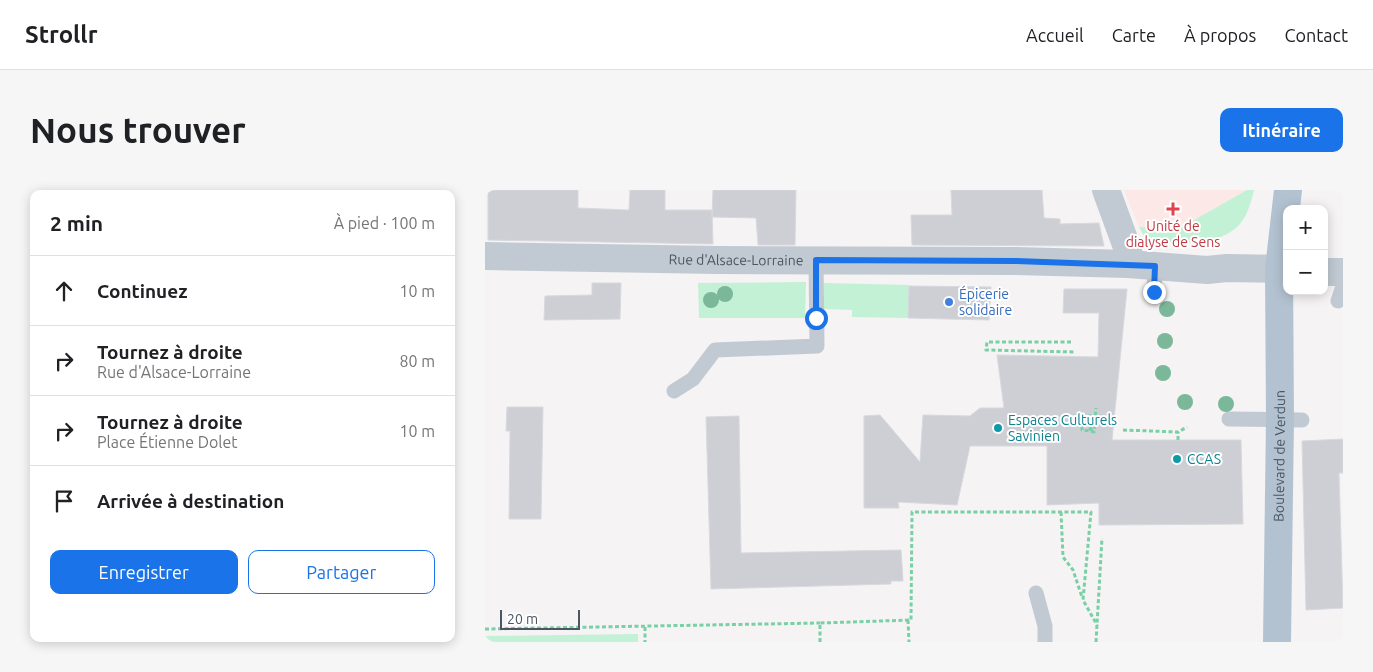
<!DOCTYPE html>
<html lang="fr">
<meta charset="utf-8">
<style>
:root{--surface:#fff;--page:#f6f6f6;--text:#202124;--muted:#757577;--line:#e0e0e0;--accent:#1a73e8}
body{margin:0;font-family:Ubuntu,sans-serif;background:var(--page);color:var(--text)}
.controls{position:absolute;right:15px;top:15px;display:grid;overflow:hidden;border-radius:10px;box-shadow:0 2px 12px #0003}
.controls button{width:45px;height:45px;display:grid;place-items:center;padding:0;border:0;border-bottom:1px solid var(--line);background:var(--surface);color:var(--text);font:25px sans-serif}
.scale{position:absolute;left:15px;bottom:12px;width:80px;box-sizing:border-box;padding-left:5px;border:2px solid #4a5661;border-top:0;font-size:14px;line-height:18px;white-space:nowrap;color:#4a5661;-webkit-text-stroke:4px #fff;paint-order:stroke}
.stop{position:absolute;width:15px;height:15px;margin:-11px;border:4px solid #1a73e8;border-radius:50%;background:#fff}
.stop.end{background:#1a73e8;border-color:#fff;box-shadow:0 1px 5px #0008}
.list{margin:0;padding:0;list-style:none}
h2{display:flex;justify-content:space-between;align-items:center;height:65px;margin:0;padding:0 20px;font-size:21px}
h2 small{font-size:16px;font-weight:400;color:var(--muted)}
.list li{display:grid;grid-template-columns:32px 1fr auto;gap:15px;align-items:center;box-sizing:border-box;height:70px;padding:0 20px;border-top:1px solid var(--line)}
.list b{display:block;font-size:19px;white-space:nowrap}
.list p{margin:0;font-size:16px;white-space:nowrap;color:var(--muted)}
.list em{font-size:16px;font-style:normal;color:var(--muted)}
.actions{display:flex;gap:10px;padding:15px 20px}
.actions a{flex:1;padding:11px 0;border:1px solid var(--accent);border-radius:10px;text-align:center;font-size:18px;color:var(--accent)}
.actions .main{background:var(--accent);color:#fff}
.icon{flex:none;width:28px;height:28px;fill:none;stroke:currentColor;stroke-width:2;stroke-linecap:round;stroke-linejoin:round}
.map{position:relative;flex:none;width:858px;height:452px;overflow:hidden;border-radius:10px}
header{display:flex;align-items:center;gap:30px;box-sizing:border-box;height:70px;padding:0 25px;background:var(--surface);border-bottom:1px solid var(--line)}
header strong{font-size:24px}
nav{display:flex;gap:28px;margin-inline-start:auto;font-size:18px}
.intro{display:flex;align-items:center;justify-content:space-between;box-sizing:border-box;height:120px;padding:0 30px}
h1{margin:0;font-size:35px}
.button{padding:12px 22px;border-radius:10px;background:var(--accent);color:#fff;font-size:18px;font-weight:700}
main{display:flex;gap:30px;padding:0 30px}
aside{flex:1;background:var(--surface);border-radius:10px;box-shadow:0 2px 12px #0003}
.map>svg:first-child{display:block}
.medical{fill:#fce8e6}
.green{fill:#c3f1d5}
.building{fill:#cdcfd5;stroke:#d7d9de}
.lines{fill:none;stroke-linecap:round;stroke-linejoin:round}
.path{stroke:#7ad0a6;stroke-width:3;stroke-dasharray:4 2.5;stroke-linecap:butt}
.service{stroke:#c1cad2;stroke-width:15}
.minor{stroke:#c1cad2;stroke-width:28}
.tertiary{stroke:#c1cad2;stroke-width:28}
.primary{stroke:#b3c2d1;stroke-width:28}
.tree{fill:#7bb799}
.route{stroke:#1a73e8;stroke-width:6}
.health-dot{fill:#e0444e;stroke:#fff;stroke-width:2}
.shop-dot{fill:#3f7fe0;stroke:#fff;stroke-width:2}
.culture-dot{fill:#0f9aa8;stroke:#fff;stroke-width:2}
.labels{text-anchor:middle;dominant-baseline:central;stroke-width:4;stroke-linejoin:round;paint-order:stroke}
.health-label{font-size:14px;fill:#be3a42;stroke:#fff}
.street-label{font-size:14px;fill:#4a5661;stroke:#fff}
.shop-label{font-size:14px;fill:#366cbe;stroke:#fff;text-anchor:start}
.culture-label{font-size:14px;fill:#0d838f;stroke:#fff;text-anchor:start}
</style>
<header>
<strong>Strollr</strong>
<nav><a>Accueil</a><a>Carte</a><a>À propos</a><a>Contact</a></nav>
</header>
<div class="intro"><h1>Nous trouver</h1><a class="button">Itinéraire</a></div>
<main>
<aside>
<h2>2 min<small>À pied · 100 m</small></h2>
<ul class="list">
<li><svg class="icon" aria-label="ahead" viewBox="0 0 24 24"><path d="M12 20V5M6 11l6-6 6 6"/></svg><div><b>Continuez</b></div><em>10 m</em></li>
<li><svg class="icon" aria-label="right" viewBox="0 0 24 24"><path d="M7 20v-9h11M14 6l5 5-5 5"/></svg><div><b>Tournez à droite</b><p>Rue d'Alsace-Lorraine</p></div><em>80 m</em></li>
<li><svg class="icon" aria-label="right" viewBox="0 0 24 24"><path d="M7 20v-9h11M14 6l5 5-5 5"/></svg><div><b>Tournez à droite</b><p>Place Étienne Dolet</p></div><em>10 m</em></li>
<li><svg class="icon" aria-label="arrive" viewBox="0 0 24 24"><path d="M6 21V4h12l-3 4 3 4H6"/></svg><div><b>Arrivée à destination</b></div></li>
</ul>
<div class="actions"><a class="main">Enregistrer</a><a>Partager</a></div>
</aside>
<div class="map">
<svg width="858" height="452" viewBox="0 0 858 452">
<rect width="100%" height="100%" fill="#f5f3f3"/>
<path class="medical" d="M639,0H762L695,38L654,37Z"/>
<g class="green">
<path d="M762,0H769C766,13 761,30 751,38C732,54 702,54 679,52C673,51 665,51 660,47C658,45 656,40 654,37L695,38Z"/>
<path d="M321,92L320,128H214L213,93Z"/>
<path d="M339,93L424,95L423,128L367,127V120L338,119Z"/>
<path d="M153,444V452H0V446Z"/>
</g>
<g class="building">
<path d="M3,0H93V18L144,20L145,0H180V20H227L228,54L3,50Z"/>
<path d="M228,0H311L310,55H273L271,28L227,27Z"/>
<path d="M466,0H557L559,28L575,29V34L614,33L619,56L427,55L426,25H467Z"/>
<path d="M107,93H136L135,129L59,130L60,106L107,105Z"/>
<path d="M424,96L506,97L504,130L423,128Z"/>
<path d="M579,99H642L627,250H756L758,334L614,335V313L562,315V256H485L472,315L413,312L414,318H379V226L395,225L435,272L438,225L485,226L495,218H519L512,165L613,167L614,123H578Z"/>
<path d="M22,217H58L56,329H24L25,241H21Z"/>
<path d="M254,226L256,363L416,360L418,391H406V394L226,399L221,227Z"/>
<path d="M858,249V283H854L858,418L821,420L817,251Z"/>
</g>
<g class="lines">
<g class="path">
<path d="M586,152H502L501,160L590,162"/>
<path d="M590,226H606L605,241L597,240V227H606V241"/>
<path d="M638,240L693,242L702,237"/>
<path d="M606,241L609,242L611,218"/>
<path d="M693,250V242"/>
<path d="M576,322L578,367L588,380L597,407"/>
<path d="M423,430L424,452"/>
<path d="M160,437V452"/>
<path d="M0,439L335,433"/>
<path d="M335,452V433L426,430L427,322H606L598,410L612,435"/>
<path d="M611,452L617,348"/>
</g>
<g class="service">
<path d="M669,102L670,76"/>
<path d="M853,111L858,96"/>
<path d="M189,201L208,189L230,160L332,156L331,70"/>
<path d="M744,229L817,230"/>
<path d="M551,403L560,436V452"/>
</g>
<path class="minor" d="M621,0L643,60V74"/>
<g class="tertiary">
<path id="s1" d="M0,66L233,70L531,71L643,74L722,80L742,78L802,79"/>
<path d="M839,82H858"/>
</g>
<path class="primary" id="s2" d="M792,452L795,229L794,79L803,0"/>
</g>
<g class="tree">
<circle cx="240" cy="104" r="8"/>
<circle cx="226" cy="110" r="8"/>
<circle cx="682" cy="119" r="8"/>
<circle cx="680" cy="151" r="8"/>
<circle cx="678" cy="183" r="8"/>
<circle cx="700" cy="212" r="8"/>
<circle cx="741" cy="214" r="8"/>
</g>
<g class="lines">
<path class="route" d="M331,128V70L531,71L670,76L669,102"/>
</g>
<path class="health-dot" d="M685.5 11.5h5v5h5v5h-5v5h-5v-5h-5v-5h5z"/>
<circle class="shop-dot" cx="464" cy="112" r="5"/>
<g class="culture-dot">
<circle cx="513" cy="238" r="5"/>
<circle cx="692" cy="269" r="5"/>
</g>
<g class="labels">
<g class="health-label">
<text x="688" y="36">Unité de<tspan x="688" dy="16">dialyse de Sens</tspan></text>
</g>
<g class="street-label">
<text stroke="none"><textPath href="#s1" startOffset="251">Rue d'Alsace-Lorraine</textPath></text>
<text stroke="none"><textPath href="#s2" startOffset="186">Boulevard de Verdun</textPath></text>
</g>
<g class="shop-label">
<text x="474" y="104">Épicerie<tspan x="474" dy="16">solidaire</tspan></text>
</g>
<g class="culture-label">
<text x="523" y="230">Espaces Culturels<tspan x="523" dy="16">Savinien</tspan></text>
<text x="702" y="269">CCAS</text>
</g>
</g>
</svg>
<div class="controls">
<button>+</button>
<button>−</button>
</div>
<div class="scale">20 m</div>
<div class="stop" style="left:331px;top:128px"></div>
<div class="stop end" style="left:669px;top:102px"></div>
</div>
</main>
